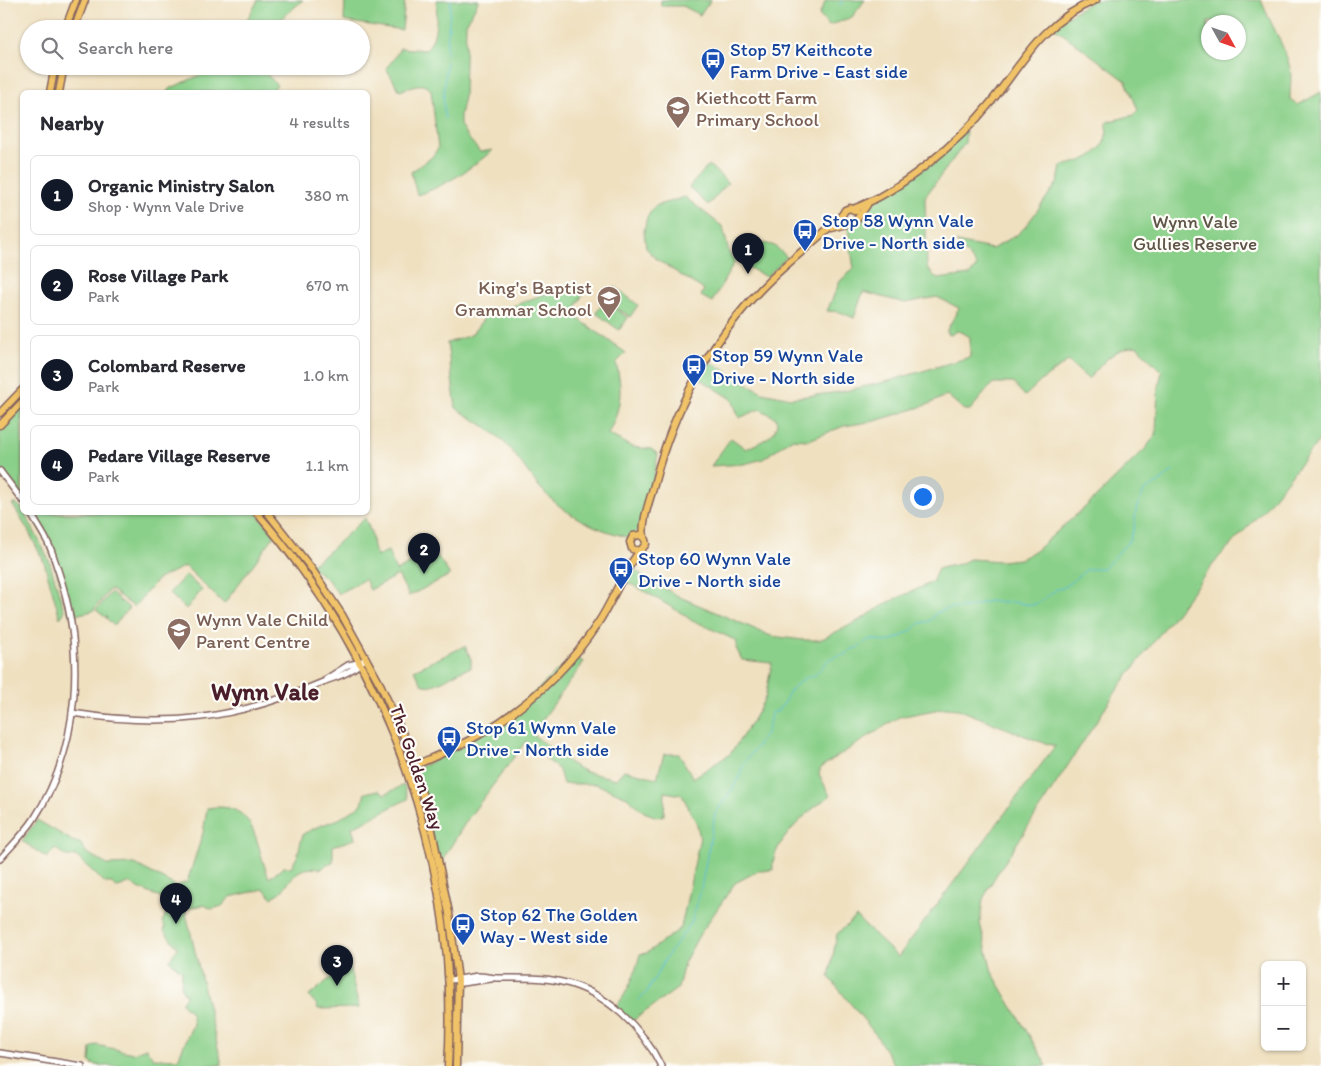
<!DOCTYPE html>
<meta charset="utf-8">
<style>
:root{--surface:#fff;--page:#f7f7f7;--text:#2b2b33;--muted:#7c7c81;--line:#e1e1e2;--accent:#111827}
body{margin:0;font-family:Itim,sans-serif;background:var(--page);color:var(--text)}
.controls{position:absolute;right:15px;bottom:15px;display:grid;overflow:hidden;border-radius:8px;box-shadow:0 1px 4px #0004}
.controls button{width:45px;height:45px;display:grid;place-items:center;padding:0;border:0;border-bottom:1px solid var(--line);background:var(--surface);color:var(--text);font:25px sans-serif}
.compass{position:absolute;left:1201px;top:15px;width:45px;height:45px;border-radius:50%;background:var(--surface);box-shadow:0 1px 4px #0004;rotate:130deg}
.you{position:absolute;left:922px;top:496px;width:18px;height:18px;margin:-12px;border:4px solid #fff;border-radius:50%;background:#1a73e8;box-shadow:0 0 0 8px #1a73e833}
.badge{display:grid;place-items:center;width:32px;height:32px;border-radius:50%;background:var(--accent);color:#fff;font-size:16px;font-weight:700}
.pin{position:absolute;translate:-50% -41px;filter:drop-shadow(0 1px 2px #0008)}
.pin::after{content:'';position:absolute;top:26px;width:18px;height:15px;background:inherit;clip-path:polygon(0 0,100% 0,50% 100%)}
.list{margin:0;padding:0;list-style:none}
h2{display:flex;justify-content:space-between;align-items:center;height:65px;margin:0;padding:0 20px;font-size:21px}
h2 small{font-size:16px;font-weight:400;color:var(--muted)}
.list li{display:grid;grid-template-columns:32px 1fr auto;gap:15px;align-items:center;box-sizing:border-box;height:80px;margin:0 10px 10px;padding:0 10px;border:1px solid var(--line);border-radius:8px}
.list b{display:block;font-size:19px;white-space:nowrap}
.list p{margin:0;font-size:16px;white-space:nowrap;color:var(--muted)}
.list em{font-size:16px;font-style:normal;color:var(--muted)}
.icon{flex:none;width:28px;height:28px;fill:none;stroke:currentColor;stroke-width:2;stroke-linecap:round;stroke-linejoin:round}
.map{position:relative;flex:none;width:1321px;height:1066px;overflow:hidden}
.search{position:absolute;background:var(--surface);box-shadow:0 1px 4px #0004;left:20px;top:20px;width:350px;height:55px;display:flex;align-items:center;gap:12px;box-sizing:border-box;padding:0 18px;border-radius:28px;color:var(--muted);font-size:19px}
.panel{position:absolute;background:var(--surface);box-shadow:0 1px 4px #0004;left:20px;top:90px;width:350px;height:425px;border-radius:8px}
.map>svg:first-child{display:block}
.green{fill:#8bd08a;stroke:#6a785a;fill-rule:evenodd}
.lines{fill:none;stroke-linecap:round;stroke-linejoin:round}
.stream{stroke:#5ebfdd;stroke-width:1}
.minor-casing{stroke:#84635f;stroke-width:8}
.major-casing{stroke:#84635f;stroke-width:9}
.minor{stroke:#fff;stroke-width:5}
.major{stroke:#f1c369;stroke-width:6}
.labels{text-anchor:middle;dominant-baseline:central;stroke-width:4.5;stroke-linejoin:round;paint-order:stroke}
.transit-label{font-size:19px;fill:#164399;stroke:#fdfcf7;text-anchor:start}
.education-label{font-size:19px;fill:#785e54;stroke:#fdfcf7;text-anchor:start}
.park-label{font-size:19px;fill:#5e5448;stroke:#fdfcf7}
.street-label{font-size:19px;fill:#4a1f2b;stroke:#fdfcf7}
.district-label{font-size:24px;font-weight:bold;fill:#4a1f2b;stroke:#fdfcf7}
</style>
<div class="map">
<svg width="1321" height="1066" viewBox="0 0 1321 1066">
<rect width="100%" height="100%" fill="#fdfcf7"/>
<filter id="ink" filterUnits="userSpaceOnUse"><feTurbulence type="fractalNoise" baseFrequency=".02" numOctaves="2"/><feDisplacementMap in="SourceGraphic" scale="10" xChannelSelector="R" yChannelSelector="G"/><feConvolveMatrix kernelMatrix="1 2 1 2 8 2 1 2 1" color-interpolation-filters="sRGB"/></filter>
<filter id="wash" filterUnits="userSpaceOnUse"><feTurbulence type="fractalNoise" baseFrequency=".0096" numOctaves="4" result="noise"/><feDisplacementMap in="SourceGraphic" scale="20" xChannelSelector="R" yChannelSelector="G"/><feGaussianBlur stdDeviation="1.12" result="paint"/><feColorMatrix in="noise" values="0 0 0 0 0 0 0 0 0 0 0 0 0 0 0 0 0 1.4 0 .05"/><feComposite in="paint" operator="in"/></filter>
<g filter="url(#wash)">
<rect width="100%" height="100%" fill="#efe0c0"/>
<g class="green">
<path d="M258,0H303L269,29H242Z"/>
<path d="M345,0H405L402,30L344,21Z"/>
<path d="M437,0H479L466,24L464,97L460,115V125L465,134L480,152L493,150C470,169 446,186 417,195L411,172L432,157L438,148L431,90C422,80 411,87 400,91L386,68L394,59L400,48L426,50C438,37 436,16 437,0Z"/>
<path d="M661,0H711L700,15L683,6H661Z"/>
<path d="M826,0H865L852,17L829,26L819,15Z"/>
<path d="M1087,0H1261C1270,23 1284,44 1290,68C1292,77 1290,89 1290,99L1298,105L1321,92V438L1262,512L1218,558L1119,687L995,877L983,899L980,923L992,972L1047,1066H895L876,1035L829,977L837,934L856,917L898,957L1055,746L1038,741L958,709L945,708L899,717L821,767L819,774L830,796C810,809 769,844 773,870L758,871L735,883L698,937L684,963L678,988L631,1022L615,1008C629,991 635,974 640,954L647,953L681,928L700,837L696,822L682,795L665,792L664,815L657,817L644,812L627,797L596,784H563L559,770L526,741L467,820L440,864L414,766L420,767L431,762L508,716L574,656L584,662L532,734L571,764L586,772L616,779L624,770L657,778L664,754H679L693,778L730,754L752,722L765,698L772,663L742,660L736,648L737,641L701,624L692,621L683,614L637,587L623,581L630,565L645,578L680,597L771,636L803,640H820L860,620L889,602L924,586L932,582L938,569L944,567L960,564L970,559L1001,561L1020,559L1035,551L1092,501L1146,448L1156,434L1158,387L1162,372L1137,346C1111,349 1105,362 1088,379L1068,361L1042,380L1025,396L1013,383H993L970,410H964L947,395L929,404L905,412L875,421L844,426L809,440L791,439L763,459L744,464L711,466L731,438L746,449C759,442 781,436 776,418L760,409L739,418L732,399L697,377L707,360L762,392L791,398L840,392L889,381L970,357V337L962,332L956,331L951,335L947,334V330L959,308L937,297L905,303L863,292L854,318L840,312L827,311L840,281L854,269L847,223L849,224L863,209L906,179L966,130L965,143L925,197L927,268L937,279L970,275L977,266L956,242L992,249L1018,234L1026,226L1058,182L1061,166C1086,161 1109,154 1107,122L1134,115L1138,110L1126,81L1052,26L1090,2ZM1208,22H1238V52H1208Z"/>
<path d="M216,66H259L277,85L271,92H167L171,88L214,69Z"/>
<path d="M709,165L728,183L708,205L689,187Z"/>
<path d="M685,197L723,227L729,253L735,261L712,302L701,296L704,290L656,259L646,248L644,231L647,217L655,206Z"/>
<path d="M764,243L775,246L787,257L766,277L746,266L761,244Z"/>
<path d="M615,287L638,305L630,317L606,300Z"/>
<path d="M585,290L577,305L576,317L626,353L616,363C623,391 621,408 608,434L632,447L651,449L658,454L646,518L632,538C599,531 568,517 544,492C527,474 515,450 495,434C483,424 469,417 456,408L447,343L471,335L485,317L549,292Z"/>
<path d="M605,301L628,318L619,330L596,313Z"/>
<path d="M22,402V500L0,471V425Z"/>
<path d="M12,504H16L22,508V512L25,513L49,560L64,610V613L60,618L44,562L29,532Z"/>
<path d="M30,513H256L275,535L224,604L185,566L158,579L134,607L110,589L93,611L70,616L49,546Z"/>
<path d="M365,518L372,535L373,548L377,556L388,551L396,571L434,551L450,575L409,596L398,575L370,590L365,579L338,594L328,580L308,564L315,562L330,550Z"/>
<path d="M186,575L202,590L186,609L169,593Z"/>
<path d="M111,592L120,600L119,602L121,601L129,608L114,626L106,618L107,616L105,617L96,610Z"/>
<path d="M465,646L471,659V668C456,669 436,691 422,684L414,670Z"/>
<path d="M404,785L408,799C389,807 372,819 352,827L355,839L333,846V863L327,864L322,869C299,866 295,873 282,891C279,894 275,895 272,898L264,889L230,897L222,906L212,909L204,905L185,909L222,1065L102,1066L92,1064L90,1061L91,1048L96,1045L133,1053L146,1048L153,1058L178,1059L193,1024L191,1013L181,1003L186,996L181,988L182,971L169,960L178,948L164,931L165,927L162,922L171,903L128,883L116,888L112,883H105L76,856H65L55,848L47,858L22,841L37,820L68,838L72,841L80,843L86,852L107,865L135,864L176,886L187,882L203,833L207,808C258,800 254,843 269,878L284,867H291L297,857L303,834L319,826L339,819L362,804L365,793L379,790L385,794Z"/>
<path d="M347,956L359,1008L318,1009L316,1004L309,996L334,975Z"/>
</g>
<g class="lines">
<g class="stream">
<path d="M840,5L842,0"/>
<path d="M446,54L451,0"/>
<path d="M445,118C441,100 446,80 446,62"/>
<path d="M639,1000L647,992L667,956L691,923L700,894L715,814L739,779C741,760 759,748 767,731C770,725 769,718 772,712L778,711L780,707L784,704C787,692 797,682 809,676C814,674 812,678 816,674C828,662 826,656 846,655L850,650L859,647L868,640L872,639L886,642L900,637L912,630L920,623L930,621L936,613L950,608H966L989,601L1003,603L1011,602L1033,605L1041,601L1057,589L1063,588L1086,570L1102,568L1108,564L1129,541L1134,528L1136,510L1144,491L1161,481L1173,471"/>
</g>
</g>
</g>
<g filter="url(#ink)">
<g class="lines">
<defs>
<g id="minor">
<path d="M0,471L22,500"/>
<path d="M326,679L348,665L358,663"/>
<path d="M72,713C167,728 234,720 323,682C332,678 343,676 351,670C357,667 361,662 366,658"/>
<path d="M0,859C11,846 25,833 34,819C81,747 85,650 58,570C55,562 53,553 49,545C44,534 36,523 30,512"/>
<path d="M448,980C459,980 468,977 478,976C485,976 491,978 497,978C519,978 541,977 562,982C605,991 643,1028 661,1066"/>
<path d="M458,980L462,983L491,979"/>
<path d="M0,1053L82,1066"/>
</g>
<g id="major">
<path d="M65,29L76,0"/>
<path d="M74,29L85,0"/>
<path d="M50,92L55,66"/>
<path d="M59,92L64,66"/>
<path d="M853,209C901,191 959,142 991,102C1025,60 1042,22 1096,0"/>
<path d="M842,219V215L845,210L850,208L856,211"/>
<path d="M832,228L855,222L867,205"/>
<path d="M0,413L22,390"/>
<path d="M0,425L22,402"/>
<path d="M256,512C388,662 461,867 448,1066"/>
<path d="M267,512L311,568L342,615L381,686L405,739L429,816L449,913L458,980L456,1066"/>
<path d="M644,538L640,535L633,536L630,542L632,549L640,551L646,544C646,542 645,540 644,537C641,520 651,498 655,481C673,410 711,340 763,287C788,261 817,241 842,215"/>
<path d="M414,766C436,756 458,747 479,735C527,707 568,669 598,623C613,601 623,571 640,551"/>
</g>
</defs>
<use href="#minor" class="minor-casing"/>
<use href="#major" class="major-casing"/>
<use href="#minor" class="minor"/>
<use href="#major" class="major"/>
</g>
</g>
<defs>
<symbol id="bus-pin" viewBox="-11 -11 22 30"><path d="M0 17L-7.5 6A9.5 9.5 0 1 1 7.5 6Z" fill="#1a4fb4" stroke="#fdfcf7"/><path d="M-5-6H5V4H4V6H2V4H-2V6H-4V4H-5ZM-3.5-4V0h7V-4ZM-3.5 1.2v1.5H-2V1.2ZM2 1.2v1.5H3.5V1.2Z" fill="#fff"/></symbol>
<symbol id="school-pin" viewBox="-11 -11 22 30"><path d="M0 17L-7.5 6A9.5 9.5 0 1 1 7.5 6Z" fill="#8d6e63" stroke="#fdfcf7"/><path d="M0-5L7-2L0 1L-7-2ZM-4 1L0 2.5L4 1V4Q0 6-4 4Z" fill="#fff"/></symbol>
</defs>
<g fill-rule="evenodd">
<use href="#bus-pin" x="699" y="46" width="28" height="38"/>
<use href="#school-pin" x="664" y="94" width="28" height="38"/>
<use href="#bus-pin" x="791" y="217" width="28" height="38"/>
<use href="#school-pin" x="595" y="284" width="28" height="38"/>
<use href="#bus-pin" x="680" y="352" width="28" height="38"/>
<use href="#bus-pin" x="607" y="555" width="28" height="38"/>
<use href="#school-pin" x="165" y="616" width="28" height="38"/>
<use href="#bus-pin" x="435" y="724" width="28" height="38"/>
<use href="#bus-pin" x="449" y="911" width="28" height="38"/>
</g>
<g class="labels">
<g class="transit-label">
<text x="730" y="49">Stop 57 Keithcote<tspan x="730" dy="22">Farm Drive - East side</tspan></text>
<text x="822" y="220">Stop 58 Wynn Vale<tspan x="822" dy="22">Drive - North side</tspan></text>
<text x="712" y="355">Stop 59 Wynn Vale<tspan x="712" dy="22">Drive - North side</tspan></text>
<text x="638" y="558">Stop 60 Wynn Vale<tspan x="638" dy="22">Drive - North side</tspan></text>
<text x="466" y="727">Stop 61 Wynn Vale<tspan x="466" dy="22">Drive - North side</tspan></text>
<text x="480" y="914">Stop 62 The Golden<tspan x="480" dy="22">Way - West side</tspan></text>
</g>
<g class="education-label">
<text x="696" y="97">Kiethcott Farm<tspan x="696" dy="22">Primary School</tspan></text>
<text x="592" y="287" text-anchor="end">King's Baptist<tspan x="592" dy="22">Grammar School</tspan></text>
<text x="196" y="619">Wynn Vale Child<tspan x="196" dy="22">Parent Centre</tspan></text>
</g>
<g class="park-label">
<text x="1195" y="221">Wynn Vale<tspan x="1195" dy="22">Gullies Reserve</tspan></text>
</g>
<g class="street-label">
<text transform="translate(417 767) rotate(71)">The Golden Way</text>
</g>
<g class="district-label">
<text x="265" y="691">Wynn Vale</text>
</g>
</g>
</svg>
<div class="controls">
<button>+</button>
<button>−</button>
</div>
<svg class="compass" viewBox="-18 -18 36 36"><path d="M0-13l5 13h-10z" fill="#e53935"/><path d="M0 13l5-13h-10z" fill="#7c7c81"/></svg>
<div class="you"></div>
<div class="pin badge" style="left:748px;top:274px">1</div>
<div class="pin badge" style="left:424px;top:574px">2</div>
<div class="pin badge" style="left:337px;top:986px">3</div>
<div class="pin badge" style="left:176px;top:924px">4</div>
<div class="search"><svg class="icon" aria-label="search" viewBox="0 0 24 24"><circle cx="10" cy="10" r="6"/><path d="M15 15l6 6"/></svg>Search here</div>
<section class="panel">
<h2>Nearby<small>4 results</small></h2>
<ul class="list">
<li><span class="badge">1</span><div><b>Organic Ministry Salon</b><p>Shop · Wynn Vale Drive</p></div><em>380 m</em></li>
<li><span class="badge">2</span><div><b>Rose Village Park</b><p>Park</p></div><em>670 m</em></li>
<li><span class="badge">3</span><div><b>Colombard Reserve</b><p>Park</p></div><em>1.0 km</em></li>
<li><span class="badge">4</span><div><b>Pedare Village Reserve</b><p>Park</p></div><em>1.1 km</em></li>
</ul>
</section>
</div>
